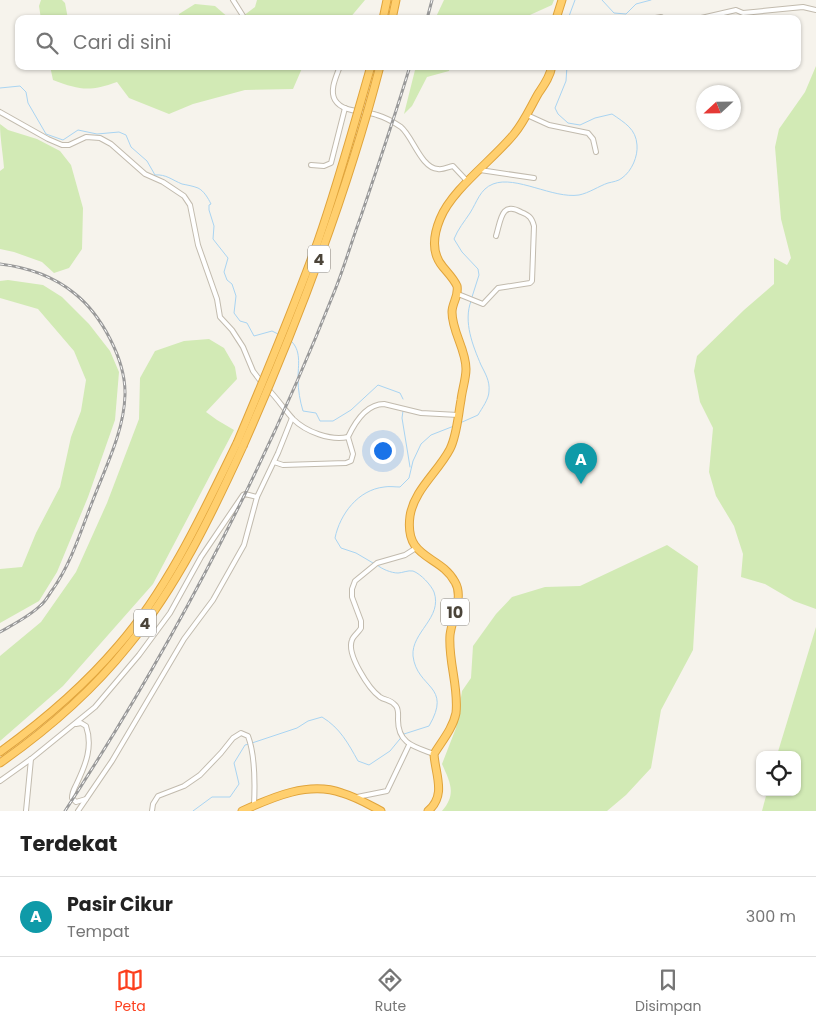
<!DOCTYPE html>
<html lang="id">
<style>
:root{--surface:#fff;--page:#f2f2f2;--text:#222;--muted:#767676;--line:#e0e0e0;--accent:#fc3f1d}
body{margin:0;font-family:Poppins,sans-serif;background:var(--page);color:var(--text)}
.controls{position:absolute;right:15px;bottom:15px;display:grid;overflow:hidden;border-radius:10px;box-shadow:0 1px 4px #0004}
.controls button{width:45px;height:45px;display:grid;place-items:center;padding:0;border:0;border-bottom:1px solid var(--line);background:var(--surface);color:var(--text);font:25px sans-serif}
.compass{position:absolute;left:696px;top:85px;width:45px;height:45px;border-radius:50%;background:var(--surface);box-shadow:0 1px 4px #0004;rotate:248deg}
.you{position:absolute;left:382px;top:450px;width:18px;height:18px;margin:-12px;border:4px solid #fff;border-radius:50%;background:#1a73e8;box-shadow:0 0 0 8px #1a73e833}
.badge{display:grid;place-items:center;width:32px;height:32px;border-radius:50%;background:var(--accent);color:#fff;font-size:16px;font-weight:700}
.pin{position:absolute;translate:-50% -41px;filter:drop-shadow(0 1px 2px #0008)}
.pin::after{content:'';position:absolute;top:26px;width:18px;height:15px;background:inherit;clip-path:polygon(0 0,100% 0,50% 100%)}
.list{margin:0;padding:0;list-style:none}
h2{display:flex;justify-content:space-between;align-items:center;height:65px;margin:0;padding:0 20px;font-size:21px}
h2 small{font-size:16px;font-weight:400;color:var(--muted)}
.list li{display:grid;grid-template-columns:32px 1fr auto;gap:15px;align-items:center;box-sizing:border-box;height:80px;padding:0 20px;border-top:1px solid var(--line)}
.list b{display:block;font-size:19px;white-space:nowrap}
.list p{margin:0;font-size:16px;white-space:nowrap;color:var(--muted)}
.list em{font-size:16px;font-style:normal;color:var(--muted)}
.icon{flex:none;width:28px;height:28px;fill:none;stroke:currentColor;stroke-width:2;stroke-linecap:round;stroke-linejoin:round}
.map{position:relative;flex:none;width:816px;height:811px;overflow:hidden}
.search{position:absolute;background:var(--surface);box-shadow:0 1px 4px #0004;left:15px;right:15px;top:15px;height:55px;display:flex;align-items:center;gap:12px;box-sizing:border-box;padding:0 18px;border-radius:10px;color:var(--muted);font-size:19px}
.sheet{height:145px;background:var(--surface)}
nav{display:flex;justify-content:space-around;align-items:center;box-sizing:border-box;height:70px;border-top:1px solid var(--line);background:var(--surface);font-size:14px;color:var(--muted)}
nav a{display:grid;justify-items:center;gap:2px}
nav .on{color:var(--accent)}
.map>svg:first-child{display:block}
.green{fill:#d2eab5}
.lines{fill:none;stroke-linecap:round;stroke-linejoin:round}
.stream{stroke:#a9d4f2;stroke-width:1}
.street-casing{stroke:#c2bbae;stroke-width:6}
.highway-casing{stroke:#e0a43c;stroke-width:9}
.street{stroke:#fff;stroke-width:4}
.highway{stroke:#ffcf6e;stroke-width:7}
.rail-casing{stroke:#9a9a9a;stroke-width:3}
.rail{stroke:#fff;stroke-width:1;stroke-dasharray:4;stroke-linecap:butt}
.highway-bridge-casing{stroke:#e0a43c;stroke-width:9;stroke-linecap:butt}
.highway-bridge{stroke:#ffcf6e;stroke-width:7}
.labels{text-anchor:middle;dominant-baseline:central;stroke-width:4;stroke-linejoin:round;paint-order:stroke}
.shield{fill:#fff;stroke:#817c74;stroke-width:1}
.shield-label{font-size:16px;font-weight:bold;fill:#4b4439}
</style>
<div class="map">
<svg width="816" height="811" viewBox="0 0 816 811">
<rect width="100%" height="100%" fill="#f6f3ec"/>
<g class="green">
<path d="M41,0H62L65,3L68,19H41L39,6Z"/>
<path d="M257,0H365L349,19H239L255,7Z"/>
<path d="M444,0H554L552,5L521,19H435Z"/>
<path d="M195,4L215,6L230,19H179V14Z"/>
<path d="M50,66H303L293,89L245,90L193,104L169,114L129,98L117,82C89,92 80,90 53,80Z"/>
<path d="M416,66H450L449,71L427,77L412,106L404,114Z"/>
<path d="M816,66V609L794,601L765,584L741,577L743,554L734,526L716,496L709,472L713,428L700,402L694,371L697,356L744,310L774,284V258L787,265L791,258L781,219L775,147L779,129L805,92Z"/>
<path d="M0,124L8,130L37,139L60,151L71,165L83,208L82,249L69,268L54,273L42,262L14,252L0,249V171L4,168C3,153 0,139 0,124Z"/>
<path d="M8,280L43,285L62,297L89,324L110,351L119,372L115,420L88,497L57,572L39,601L0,623V569L22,567L36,533L60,487L71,437L81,411L86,380L74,351L38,309L0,298V281Z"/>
<path d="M209,339L224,348L235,367L237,379L206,412L217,420L234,430L153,584L63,686L0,741V656L41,622L76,572L107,503L139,419L140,378L155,351L184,341Z"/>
<path d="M667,545L698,566L693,650L661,710L651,768L626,795L607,811H442C457,794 450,782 442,764L456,728L462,691L471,678L473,646L496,614L512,597L545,587L580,586Z"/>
<path d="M816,627V811H762L767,792H797V755H777Z"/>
</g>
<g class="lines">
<g class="stream">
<path d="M602,0L614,13L626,14L636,4L651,0"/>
<path d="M568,19L575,0"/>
<path d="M0,88L20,86L26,92L28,103L46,134L63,140L78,130L97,134L119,132L126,135L131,147L147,161L155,175C166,174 172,180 182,184C187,185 193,186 198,188C204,191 208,198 211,204L209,205V210L214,226L213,239L228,258L224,272L227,280L232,284L236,296L234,313L240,321L247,323L254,336L272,331L280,335"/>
<path d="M472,297L479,275L478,269L462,252L454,239C458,229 464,222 470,213C477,202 480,189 493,184C516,175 553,199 579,195C589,193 599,186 608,183C612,182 619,181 622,178C632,171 638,156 637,145C636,129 625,123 612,114L595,118L580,125L568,123L558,114L555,108L566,81L567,66"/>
<path d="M290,340C302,350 298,365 298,379C298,390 300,401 303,411L316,413L320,421H333L351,410L378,385L400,393L403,399"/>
<path d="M403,411L402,418L410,467"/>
<path d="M460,423L478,415C482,408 489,399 489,391C490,381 485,373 481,365C473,346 463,322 471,301"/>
<path d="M373,563L356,553L341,548L335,538C340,514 358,490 384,487C389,486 395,487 400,487L409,478L413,461L421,444L431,435L454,426"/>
<path d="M252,743L297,728L308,721L322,717C340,728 348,743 358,761L369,765L390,751L404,734L429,726C453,685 417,689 413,656C411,632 443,618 434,592C431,585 421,574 413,571C408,570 402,573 398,573C391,573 382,569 377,565"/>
<path d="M193,811L212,797H230L239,784L234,763L245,745L249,744"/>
</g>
<defs>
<g id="street">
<path d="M233,0L245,19"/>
<path d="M311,19H315"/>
<path d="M650,19L661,17V19"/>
<path d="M697,19L736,10L743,13L803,7L816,10"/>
<path d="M340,66C337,75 329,90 335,100C343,113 363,110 377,115C384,117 395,123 401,127C413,137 421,168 438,169C443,170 448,167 453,166L468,182"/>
<path d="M0,112L48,139L62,145H69L86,137L100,138L111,144L145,174L163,182L184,196L190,205L198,245L217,299L220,317L232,330L243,347L253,371L262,383"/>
<path d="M527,115L549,125L588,133L593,139L596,152"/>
<path d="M311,165L324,166L331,163L345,108"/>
<path d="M480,170L534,178"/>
<path d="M458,294L483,304L498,288L530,283L532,281L534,226C532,218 529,215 521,212C501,201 501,220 496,236"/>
<path d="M267,388C277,398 284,409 293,419C306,432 331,441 348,437C355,422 366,404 384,404L421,413L458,415"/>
<path d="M274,462L283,465L346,463L351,461L353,454L348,437"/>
<path d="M416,548L405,555L377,563L355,581L352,589V597L361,621V628C359,632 353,636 352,640C346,654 369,689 380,697C386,701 389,698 396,706C399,710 398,715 398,720C398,744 415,747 434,754"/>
<path d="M76,724L81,723L86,726C93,746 86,764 77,783C75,788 72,791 72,798L76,802L86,799"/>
<path d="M0,781L31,759L95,707L139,655L170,613L201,557L243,495L245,494L257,497"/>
<path d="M357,797L387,791L409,745"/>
<path d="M26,811L31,759"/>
<path d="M78,811L112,761L184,639L213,600L244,545L257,497L278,453L292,418"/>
<path d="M152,811L153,804L158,796L184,786L200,775L221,753L233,738L241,733L248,736C255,755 255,785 254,805"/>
</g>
<g id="highway">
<path d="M383,19L387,0"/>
<path d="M392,19L396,0"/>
<path d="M556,19L562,0"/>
<path d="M0,752C43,721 84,686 118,646C168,589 204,511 237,443"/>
<path d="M0,763C47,730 92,691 128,646C177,586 211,516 243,446"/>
<path d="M242,811C273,797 309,781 342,793C356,797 368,804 381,811"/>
<path d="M428,811C447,795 435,774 434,754C442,741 453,728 456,713C459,687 448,661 450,635C452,618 464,597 455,582C440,554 404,560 410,516C414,490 438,472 450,449C457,435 458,416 461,400C462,390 466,379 466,369C466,349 452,332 452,312C452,303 459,296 457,286C454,279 448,273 443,267C431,253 433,236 440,219C452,189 493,160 514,134C524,122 530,108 538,94C544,85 550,77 552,66"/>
</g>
</defs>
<use href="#street" class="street-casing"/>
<use href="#highway" class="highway-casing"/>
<use href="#street" class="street"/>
<use href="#highway" class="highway"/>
<defs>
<g id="rail">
<path d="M427,19L432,0"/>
<path d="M0,264C25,267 53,276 74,293C101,314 126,360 125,395C124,431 106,466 93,500C81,530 72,562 53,589C49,594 46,601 41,605C30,616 14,624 0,632"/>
<path d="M65,811C172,647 263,472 335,290C345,265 352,240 361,216C378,166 395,116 410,66"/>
</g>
</defs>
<use href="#rail" class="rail-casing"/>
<use href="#rail" class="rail"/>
<defs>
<g id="highway-bridge">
<path d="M237,443C265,377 293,310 318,241C338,184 354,125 371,66"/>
<path d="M243,446C298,322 346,197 380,66"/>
</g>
</defs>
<use href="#highway-bridge" class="highway-bridge-casing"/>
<use href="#highway-bridge" class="highway-bridge"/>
</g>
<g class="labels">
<g class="shield">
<rect x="308" y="245.5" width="22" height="27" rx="4"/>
<rect x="441" y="598.5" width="28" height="27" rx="4"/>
<rect x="134" y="609.5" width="22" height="27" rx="4"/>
</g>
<g class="shield-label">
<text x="319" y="259">4</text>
<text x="455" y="612">10</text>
<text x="145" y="623">4</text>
</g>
</g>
</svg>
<div class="controls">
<button><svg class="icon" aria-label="locate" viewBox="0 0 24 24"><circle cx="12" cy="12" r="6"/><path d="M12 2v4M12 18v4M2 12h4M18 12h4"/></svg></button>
</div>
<svg class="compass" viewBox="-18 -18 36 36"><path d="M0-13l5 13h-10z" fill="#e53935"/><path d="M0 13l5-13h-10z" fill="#767676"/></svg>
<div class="you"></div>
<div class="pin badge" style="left:581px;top:484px;background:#0f9aa8">A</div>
<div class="search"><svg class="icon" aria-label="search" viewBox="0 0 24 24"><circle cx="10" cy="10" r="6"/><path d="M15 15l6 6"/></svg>Cari di sini</div>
</div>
<section class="sheet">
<h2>Terdekat<small></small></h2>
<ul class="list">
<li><span class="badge" style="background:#0f9aa8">A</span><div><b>Pasir Cikur</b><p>Tempat</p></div><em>300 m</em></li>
</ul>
</section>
<nav>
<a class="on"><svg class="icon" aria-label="map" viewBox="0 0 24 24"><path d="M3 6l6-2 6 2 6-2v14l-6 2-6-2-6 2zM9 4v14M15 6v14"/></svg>Peta</a>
<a><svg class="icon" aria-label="directions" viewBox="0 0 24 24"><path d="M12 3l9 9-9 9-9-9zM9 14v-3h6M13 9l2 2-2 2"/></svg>Rute</a>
<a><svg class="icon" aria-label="saved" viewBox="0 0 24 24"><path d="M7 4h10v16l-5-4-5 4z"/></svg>Disimpan</a>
</nav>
